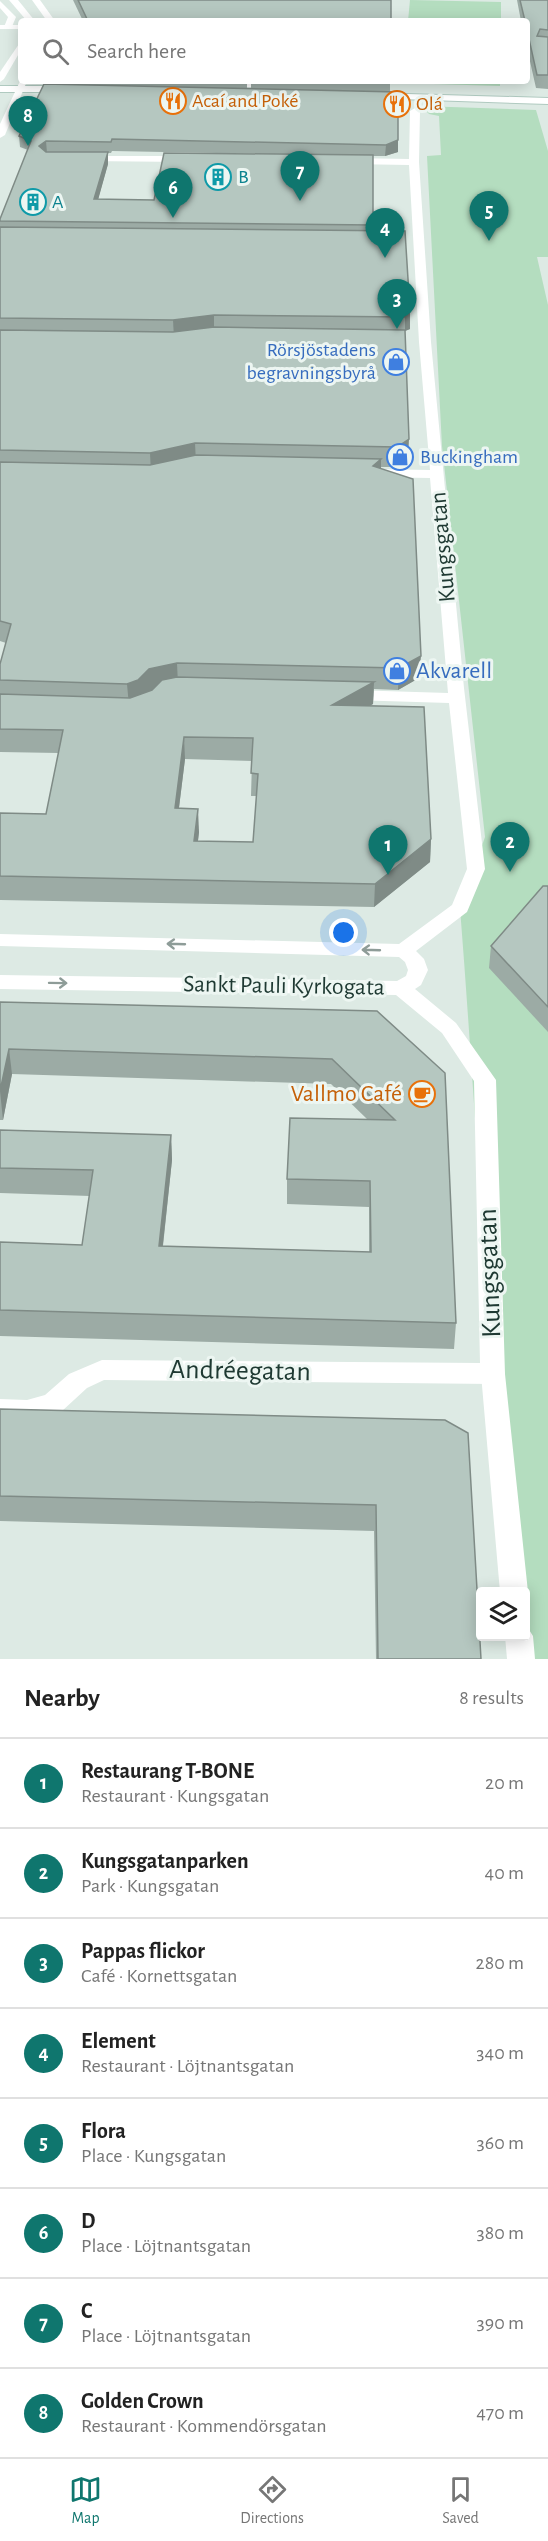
<!DOCTYPE html>
<meta charset="utf-8">
<style>
:root{--surface:#fff;--page:#f6f6f6;--text:#222;--muted:#767676;--line:#e0e0e0;--accent:#0f766e}
body{margin:0;font-family:"Alegreya Sans",sans-serif;background:var(--page);color:var(--text)}
.controls{position:absolute;right:18px;bottom:18px;display:grid;overflow:hidden;border-radius:6px;box-shadow:0 3px 15px #0003}
.controls button{width:54px;height:54px;display:grid;place-items:center;padding:0;border:0;border-bottom:2px solid var(--line);background:var(--surface);color:var(--text);font:30px sans-serif}
.you{position:absolute;left:344px;top:933px;width:21px;height:21px;margin:-15px;border:4px solid #fff;border-radius:50%;background:#1a73e8;box-shadow:0 0 0 9px #1a73e833}
.badge{display:grid;place-items:center;width:39px;height:39px;border-radius:50%;background:var(--accent);color:#fff;font-size:20px;font-weight:700}
.pin{position:absolute;translate:-50% -50px;filter:drop-shadow(0 2px 3px #0008)}
.pin::after{content:'';position:absolute;top:32px;width:21px;height:18px;background:inherit;clip-path:polygon(0 0,100% 0,50% 100%)}
.list{margin:0;padding:0;list-style:none}
h2{display:flex;justify-content:space-between;align-items:center;height:78px;margin:0;padding:0 24px;font-size:26px}
h2 small{font-size:20px;font-weight:400;color:var(--muted)}
.list li{display:grid;grid-template-columns:39px 1fr auto;gap:18px;align-items:center;box-sizing:border-box;height:90px;padding:0 24px;border-top:2px solid var(--line)}
.list b{display:block;font-size:22px;white-space:nowrap}
.list p{margin:0;font-size:20px;white-space:nowrap;color:var(--muted)}
.list em{font-size:20px;font-style:normal;color:var(--muted)}
.icon{flex:none;width:33px;height:33px;fill:none;stroke:currentColor;stroke-width:2;stroke-linecap:round;stroke-linejoin:round}
.map{position:relative;flex:none;width:548px;height:1659px;overflow:hidden}
.search{position:absolute;background:var(--surface);box-shadow:0 3px 15px #0003;left:18px;right:18px;top:18px;height:66px;display:flex;align-items:center;gap:15px;box-sizing:border-box;padding:0 21px;border-radius:6px;color:var(--muted);font-size:22px}
.sheet{height:798px;background:var(--surface)}
nav{display:flex;justify-content:space-around;align-items:center;box-sizing:border-box;height:84px;border-top:2px solid var(--line);background:var(--surface);font-size:16px;color:var(--muted)}
nav a{display:grid;justify-items:center;gap:3px}
nav .on{color:var(--accent)}
.map>svg:first-child{display:block}
.green{fill:#b4ddbf}
.lines{fill:none;stroke-linecap:round;stroke-linejoin:round}
.secondary-casing{stroke:#b0cac0;stroke-width:2}
.pedestrian{fill:#fff;fill-rule:evenodd}
.minor{fill:#fff;fill-rule:evenodd}
.tertiary{fill:#fff;fill-rule:evenodd}
.secondary{fill:#fff;fill-rule:evenodd}
.wall{fill:#9caba5;fill-rule:evenodd}
.shaded-wall{fill:#7f8b86}
.building{fill:#b5c7c0;stroke:#7f8b86;stroke-width:1.5;fill-rule:evenodd}
.oneway{stroke:#8e9c98}
.labels{text-anchor:middle;dominant-baseline:central;stroke-width:6;stroke-linejoin:round;paint-order:stroke}
.far-food-label{font-size:20px;fill:#c56008;stroke:#edf6f2;text-anchor:start}
.far-culture-label{font-size:20px;fill:#0d838f;stroke:#edf6f2;text-anchor:start}
.far-shop-label{font-size:20px;fill:#366cbe;stroke:#edf6f2;text-anchor:end}
.street-label{font-size:24px;fill:#1e3932;stroke:#edf6f2}
.shop-label{font-size:24px;fill:#366cbe;stroke:#edf6f2;text-anchor:start}
.food-label{font-size:24px;fill:#c56008;stroke:#edf6f2;text-anchor:end}
.near-street-label{font-size:28px;fill:#1e3932;stroke:#edf6f2}
</style>
<div class="map">
<svg width="548" height="1659" viewBox="0 0 548 1659">
<rect width="100%" height="100%" fill="#ddeae4"/>
<g class="green">
<path d="M410,0L501,2V21H408Z"/>
<path d="M400,81H500V86L400,83Z"/>
<path d="M421,106L536,110L548,151V257H537L548,305V1659H521C536,1586 507,1516 500,1443C483,1265 474,1086 460,908L485,837L442,446L427,156L441,155L439,116L429,114Z"/>
</g>
<g class="lines">
<defs>
<g id="secondary">
<path d="M0,86H66L70,89L66,92H0Z"/>
<path d="M373,93L548,98V104L370,98V94Z"/>
</g>
</defs>
<use href="#secondary" class="secondary-casing"/>
<g class="pedestrian">
<path d="M0,1L16,17L11,29L4,27L8,17L0,8Z"/>
<path d="M493,1364L502,1367L505,1374L528,1592L526,1597V1592H500L481,1374L484,1367Z"/>
<path d="M526,1625L533,1636L535,1659H507L505,1636H526Z"/>
</g>
<g class="minor">
<rect x="0" y="25" width="21" height="4"/>
<path d="M247,81H255L253,87H247Z"/>
<path d="M415,108L420,111L419,162L431,342L464,688L485,869L467,912L416,951L424,959L428,970L421,985L415,989L456,1023L496,1080L505,1374L502,1381L493,1384L104,1380L87,1388L62,1411L27,1422L0,1421V1399L27,1400L45,1395L69,1374L102,1360L480,1363L474,1081L442,1033L396,995L0,989V975L397,981L406,976L408,970L405,962L399,957L0,946V934L399,944L452,905L467,869L449,703L351,700L343,695L351,690L448,693L430,478L372,477L365,473L372,469L430,470L419,342L409,165L349,164L344,161L349,158L409,159L410,111Z"/>
<path d="M82,156H186L191,159L186,162L85,161L82,160Z"/>
</g>
<g class="tertiary">
<path d="M9,0H18L35,21H27Z"/>
<path d="M32,0H40L55,21H47Z"/>
<path d="M21,41V50L4,79L0,82V72Z"/>
<path d="M21,79L27,81L5,135L0,138V124Z"/>
</g>
<use href="#secondary" class="secondary"/>
</g>
<g class="wall">
<path d="M73,0H391V21H83Z"/>
<path d="M517,0H548V89L536,88L527,48V21H521Z"/>
<path d="M61,81H247V89H251V81H390V92L398,140V152L385,156H373V231L410,311V329L405,331L408,458L396,467H381V469L419,678L398,690L374,689L373,704L369,706L431,839L430,862L374,907L0,900V813L46,814L59,753L0,752V664L6,643L0,641V219L28,150L20,147L19,136L61,85ZM112,151L268,154L154,200L98,199L108,164V153H111ZM185,759L252,761L251,796H257L253,842L198,841L199,832L179,808Z"/>
<path d="M548,886V1032L489,968L491,946Z"/>
<path d="M0,1002L377,1011L456,1323L454,1349L0,1336V1242L82,1245L90,1196L0,1193V1130L171,1135L172,1160L163,1246L369,1252V1207L287,1204V1179L367,1119L331,1084L12,1074L3,1120H0Z"/>
<path d="M0,1409L445,1420L481,1659H376L374,1531L0,1521Z"/>
</g>
<g class="shaded-wall">
<path d="M398,140V152L385,156L386,145Z"/>
<path d="M46,141L47,153L39,146Z"/>
<path d="M108,152V164L95,211L94,199Z"/>
<path d="M410,311V329L405,331V313Z"/>
<path d="M214,315V333L174,338L173,320Z"/>
<path d="M409,439L408,458L396,467L397,447Z"/>
<path d="M195,443L196,463L151,473L150,453Z"/>
<path d="M381,459V479L373,466Z"/>
<path d="M421,656L419,678L398,690L399,668Z"/>
<path d="M177,663L178,685L129,706L127,684L149,669Z"/>
<path d="M374,682L373,704L331,727L332,705Z"/>
<path d="M184,737L185,759L176,831L175,808Z"/>
<path d="M198,809L199,832L195,864L194,841Z"/>
<path d="M431,839L430,862L374,907L375,884Z"/>
<path d="M9,1049L12,1074L3,1120L0,1091Z"/>
<path d="M171,1135L172,1160L160,1271L159,1246Z"/>
</g>
<g class="building">
<path d="M78,0H391V21H88Z"/>
<path d="M520,0H548V30L540,29L537,36L548,37V75H537L527,30V21H525Z"/>
<path d="M44,84L398,92V140L386,145L112,139L111,142L46,141L39,146L46,152H108L94,199L154,200L164,153L373,155V225L0,221V219L31,141L19,136Z"/>
<path d="M0,227L405,231L410,311L405,313V317L214,315L173,320L0,318Z"/>
<path d="M214,327L405,330L409,439L397,447L195,443L150,453L0,450V330L173,332Z"/>
<path d="M196,455L381,459L373,466L413,479L421,656L399,668L177,663L149,669L138,680L127,684L0,680V664L11,624L0,621V462L150,465Z"/>
<path d="M177,677L374,682L332,705L424,707L431,839L375,884L0,876V813L46,814L63,730L0,729V694L130,698L152,690L162,680ZM184,737L253,738L251,773L258,774L253,842L194,841L198,809L175,808Z"/>
<path d="M543,886H548V1007L491,946Z"/>
<path d="M0,1002L377,1011L445,1073L456,1323L0,1310V1242L82,1245L93,1170L0,1168V1130L171,1135L159,1246L371,1252L370,1181L287,1179L290,1118L395,1120L332,1059L9,1049L0,1091Z"/>
<path d="M0,1409L445,1420L468,1433L481,1659H378L376,1505L0,1496Z"/>
</g>
<defs><path id="oneway-shaft" d="M-6 0H5M1.5-3L5.5 0L1.5 3" fill="none" stroke-width="1.6" stroke-linecap="round" stroke-linejoin="round" transform="scale(1.5)"/></defs>
<g class="oneway">
<use href="#oneway-shaft" transform="translate(176 944) rotate(-178)"/>
<use href="#oneway-shaft" transform="translate(371 950) rotate(-178)"/>
<use href="#oneway-shaft" transform="translate(58 983) rotate(1)"/>
</g>
<defs>
<symbol id="restaurant-ring" viewBox="-11 -11 22 22"><circle r="9.5" fill="#edf6f2" stroke="#e8710a" stroke-width="1.5"/><path d="M-5-6h1v4h1v-4h1v4h1v-4h1v5L-1.5 .5V6h-2V.5L-5-1ZM5-6V6H3V1.5H1.5Q1.5-4 5-6Z" fill="#e8710a"/></symbol>
<symbol id="building-ring" viewBox="-11 -11 22 22"><circle r="9.5" fill="#edf6f2" stroke="#0f9aa8" stroke-width="1.5"/><path d="M-4-6H4V6H1V3H-1V6H-4ZM-2.5-4.3h1.7v1.8h-1.7ZM.8-4.3h1.7v1.8H.8ZM-2.5-1h1.7V.8h-1.7ZM.8-1h1.7V.8H.8Z" fill="#0f9aa8"/></symbol>
<symbol id="shop-ring" viewBox="-11 -11 22 22"><circle r="9.5" fill="#edf6f2" stroke="#3f7fe0" stroke-width="1.5"/><path d="M-5-2.5h2.3a2.7 3.5 0 0 1 5.4 0H5L5.5 6h-11ZM-1.5-2.5h3a1.5 2.3 0 0 0-3 0Z" fill="#3f7fe0"/></symbol>
<symbol id="cafe-ring" viewBox="-11 -11 22 22"><circle r="9.5" fill="#edf6f2" stroke="#e8710a" stroke-width="1.5"/><path d="M-5.5-4.5H6V0H3Q3 3.5 0 3.5H-2.5Q-5.5 3.5-5.5 0ZM3-3.2v2h1.7v-2ZM-6 4.5H4V6H-6Z" fill="#e8710a"/></symbol>
</defs>
<g fill-rule="evenodd">
<use href="#restaurant-ring" x="158" y="86" width="30" height="30"/>
<use href="#restaurant-ring" x="382" y="89" width="30" height="30"/>
<use href="#building-ring" x="203" y="162" width="30" height="30"/>
<use href="#building-ring" x="18" y="187" width="30" height="30"/>
<use href="#shop-ring" x="381" y="347" width="30" height="30"/>
<use href="#shop-ring" x="385" y="442" width="30" height="30"/>
<use href="#shop-ring" x="382" y="656" width="30" height="30"/>
<use href="#cafe-ring" x="407" y="1079" width="30" height="30"/>
</g>
<g class="labels">
<g class="far-food-label">
<text x="192" y="101">Acaí and Poké</text>
<text x="416" y="104">Olá</text>
</g>
<g class="far-culture-label">
<text x="238" y="177">B</text>
<text x="52" y="202">A</text>
</g>
<g class="far-shop-label">
<text x="376" y="350">Rörsjöstadens<tspan x="376" dy="23">begravningsbyrå</tspan></text>
<text x="420" y="457" text-anchor="start">Buckingham</text>
</g>
<g class="street-label">
<text transform="translate(443 547) rotate(-95)">Kungsgatan</text>
<text transform="translate(284 986) rotate(1)">Sankt Pauli Kyrkogata</text>
</g>
<g class="shop-label">
<text x="416" y="671">Akvarell</text>
</g>
<g class="food-label">
<text x="402" y="1094">Vallmo Café</text>
</g>
<g class="near-street-label">
<text transform="translate(490 1273) rotate(-92)">Kungsgatan</text>
<text transform="translate(240 1371) rotate(1)">Andréegatan</text>
</g>
</g>
</svg>
<div class="controls">
<button><svg class="icon" aria-label="layers" viewBox="0 0 24 24"><path d="M12 4l9 5-9 5-9-5zM3 14l9 5 9-5"/></svg></button>
</div>
<div class="you"></div>
<div class="pin badge" style="left:388px;top:875px">1</div>
<div class="pin badge" style="left:510px;top:872px">2</div>
<div class="pin badge" style="left:397px;top:329px">3</div>
<div class="pin badge" style="left:385px;top:258px">4</div>
<div class="pin badge" style="left:489px;top:241px">5</div>
<div class="pin badge" style="left:173px;top:218px">6</div>
<div class="pin badge" style="left:300px;top:201px">7</div>
<div class="pin badge" style="left:28px;top:146px">8</div>
<div class="search"><svg class="icon" aria-label="search" viewBox="0 0 24 24"><circle cx="10" cy="10" r="6"/><path d="M15 15l6 6"/></svg>Search here</div>
</div>
<section class="sheet">
<h2>Nearby<small>8 results</small></h2>
<ul class="list">
<li><span class="badge">1</span><div><b>Restaurang T-BONE</b><p>Restaurant · Kungsgatan</p></div><em>20 m</em></li>
<li><span class="badge">2</span><div><b>Kungsgatanparken</b><p>Park · Kungsgatan</p></div><em>40 m</em></li>
<li><span class="badge">3</span><div><b>Pappas flickor</b><p>Café · Kornettsgatan</p></div><em>280 m</em></li>
<li><span class="badge">4</span><div><b>Element</b><p>Restaurant · Löjtnantsgatan</p></div><em>340 m</em></li>
<li><span class="badge">5</span><div><b>Flora</b><p>Place · Kungsgatan</p></div><em>360 m</em></li>
<li><span class="badge">6</span><div><b>D</b><p>Place · Löjtnantsgatan</p></div><em>380 m</em></li>
<li><span class="badge">7</span><div><b>C</b><p>Place · Löjtnantsgatan</p></div><em>390 m</em></li>
<li><span class="badge">8</span><div><b>Golden Crown</b><p>Restaurant · Kommendörsgatan</p></div><em>470 m</em></li>
</ul>
</section>
<nav>
<a class="on"><svg class="icon" aria-label="map" viewBox="0 0 24 24"><path d="M3 6l6-2 6 2 6-2v14l-6 2-6-2-6 2zM9 4v14M15 6v14"/></svg>Map</a>
<a><svg class="icon" aria-label="directions" viewBox="0 0 24 24"><path d="M12 3l9 9-9 9-9-9zM9 14v-3h6M13 9l2 2-2 2"/></svg>Directions</a>
<a><svg class="icon" aria-label="saved" viewBox="0 0 24 24"><path d="M7 4h10v16l-5-4-5 4z"/></svg>Saved</a>
</nav>
